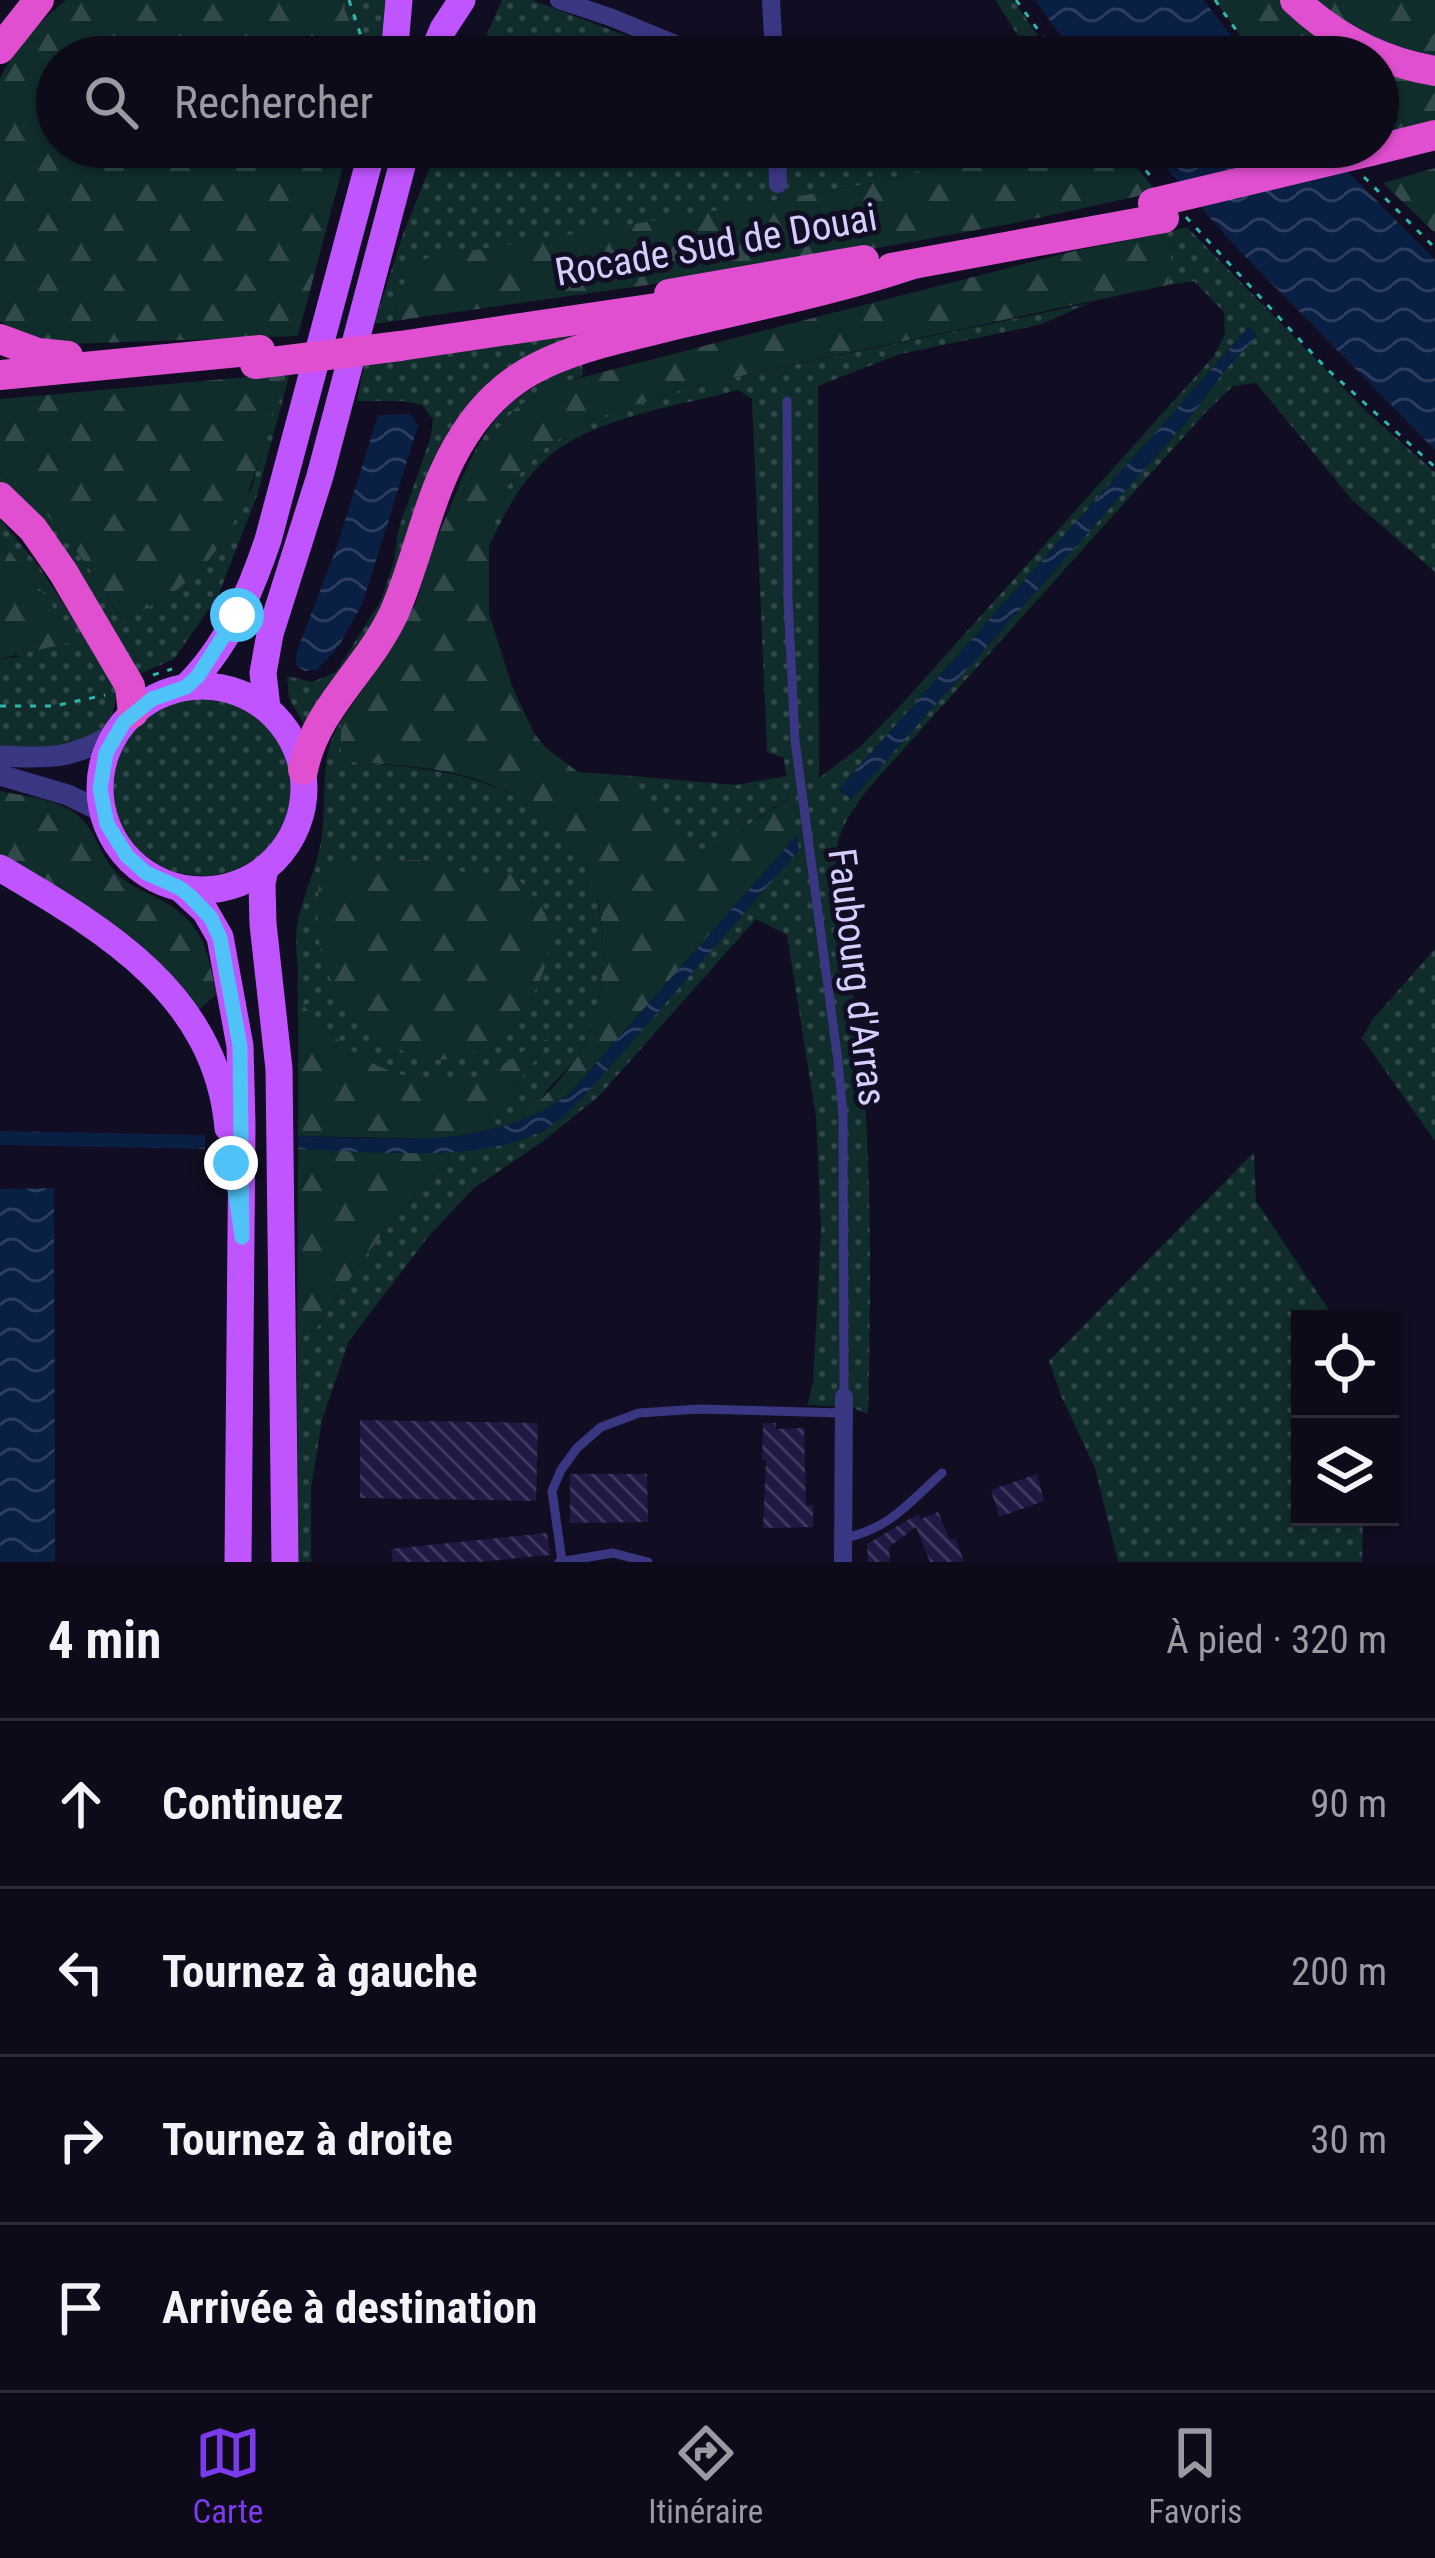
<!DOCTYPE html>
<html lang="fr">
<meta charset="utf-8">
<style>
:root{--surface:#0d0a1a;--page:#161323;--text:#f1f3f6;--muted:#9a9aa2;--line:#2d2b39;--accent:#7c3aed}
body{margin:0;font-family:"Roboto Condensed",sans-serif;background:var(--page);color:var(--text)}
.controls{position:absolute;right:36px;bottom:36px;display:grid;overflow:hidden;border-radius:0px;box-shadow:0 3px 9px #0004}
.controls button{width:108px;height:108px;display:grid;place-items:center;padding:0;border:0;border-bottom:3px solid var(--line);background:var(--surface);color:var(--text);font:60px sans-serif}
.stop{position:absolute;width:36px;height:36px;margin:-27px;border:9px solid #4fc3f7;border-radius:50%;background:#fff}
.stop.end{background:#4fc3f7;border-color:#fff;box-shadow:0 3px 12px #0008}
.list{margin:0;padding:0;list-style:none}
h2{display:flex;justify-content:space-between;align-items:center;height:156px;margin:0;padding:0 48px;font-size:51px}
h2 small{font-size:39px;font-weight:400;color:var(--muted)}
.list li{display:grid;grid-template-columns:78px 1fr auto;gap:36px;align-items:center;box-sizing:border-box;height:168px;padding:0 48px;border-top:3px solid var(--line)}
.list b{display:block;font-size:45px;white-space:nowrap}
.list em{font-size:39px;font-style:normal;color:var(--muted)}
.icon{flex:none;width:66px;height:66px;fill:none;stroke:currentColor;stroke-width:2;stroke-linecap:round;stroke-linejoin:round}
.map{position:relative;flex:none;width:1435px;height:1562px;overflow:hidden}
.search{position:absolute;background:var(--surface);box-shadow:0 3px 9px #0004;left:36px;right:36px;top:36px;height:132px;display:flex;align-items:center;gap:30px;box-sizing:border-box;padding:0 42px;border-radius:66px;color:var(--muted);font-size:45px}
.sheet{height:828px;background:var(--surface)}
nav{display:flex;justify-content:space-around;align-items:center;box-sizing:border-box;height:168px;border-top:3px solid var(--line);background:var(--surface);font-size:33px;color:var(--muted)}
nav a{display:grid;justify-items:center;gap:6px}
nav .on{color:var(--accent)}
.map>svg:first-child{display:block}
.grass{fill:url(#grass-dots);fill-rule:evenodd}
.forest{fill:url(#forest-firs)}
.water{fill:url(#water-waves)}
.building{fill:url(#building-back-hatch)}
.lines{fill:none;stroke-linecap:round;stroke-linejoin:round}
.path{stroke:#2cb6ad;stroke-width:3;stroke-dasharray:6 9;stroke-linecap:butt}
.service{stroke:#3a3782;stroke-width:9}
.minor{stroke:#3a3782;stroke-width:18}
.tertiary{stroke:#3a3782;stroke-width:21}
.primary{stroke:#c055ff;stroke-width:27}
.trunk{stroke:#e04fd0;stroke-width:30}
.trunk-bridge{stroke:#e04fd0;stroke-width:30}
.route{stroke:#4fc3f7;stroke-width:15}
.labels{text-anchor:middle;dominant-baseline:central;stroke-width:10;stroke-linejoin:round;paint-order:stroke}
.street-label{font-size:39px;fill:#d4ceff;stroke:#110d22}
</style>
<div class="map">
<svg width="1435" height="1562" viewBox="0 0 1435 1562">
<defs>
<pattern id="grass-dots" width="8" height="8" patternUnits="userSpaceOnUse" patternTransform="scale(3)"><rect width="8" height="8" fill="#102c2b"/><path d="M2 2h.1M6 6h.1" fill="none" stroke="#32494b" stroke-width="1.8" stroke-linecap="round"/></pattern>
<pattern id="forest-firs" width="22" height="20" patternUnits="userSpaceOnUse" patternTransform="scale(3)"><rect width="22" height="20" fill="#102c2b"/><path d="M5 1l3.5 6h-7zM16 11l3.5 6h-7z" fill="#32494b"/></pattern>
<pattern id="water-waves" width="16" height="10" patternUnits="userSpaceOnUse" patternTransform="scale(3)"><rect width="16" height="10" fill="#0a1f44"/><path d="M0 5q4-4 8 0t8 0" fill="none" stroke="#2d3e60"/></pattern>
<pattern id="building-back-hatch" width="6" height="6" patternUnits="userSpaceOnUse" patternTransform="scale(3)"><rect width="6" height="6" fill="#211943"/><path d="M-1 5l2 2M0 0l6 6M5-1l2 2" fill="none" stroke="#40395f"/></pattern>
</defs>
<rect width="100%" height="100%" fill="#110d22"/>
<g class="grass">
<path d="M341,0H387L382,57C355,48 351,25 341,0Z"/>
<path d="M502,0H532L683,57H477Z"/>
<path d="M995,0H1013L1053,57H1032Z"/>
<path d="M438,147H1000L906,177L761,203L399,295L394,321L374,324L403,234Z"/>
<path d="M1187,227L1368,413L1435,472V572L1352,500L1256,383L1233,386L1205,413L867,790C852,811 838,829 836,856C831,913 855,987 861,1047C872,1169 871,1292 868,1414L851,1407L807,1405L813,1384L821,1229L816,1117L787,935L756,919L599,1096L542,1142L474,1188L428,1237L349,1341L322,1420L311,1488V1562H298L297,1340L316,1329L368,1252L453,1152L518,1141L543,1131L799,850L789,798L706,853L660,823L621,775L736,785L786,776L784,758L767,752L752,399L738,390C680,406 589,418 545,460C519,484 504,515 489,546L502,492L544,449L582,423L693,386L1090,303L1039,325L900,354L818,386L819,778L861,746L901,705L1213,357L1225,334L1224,312L1194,281L1168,285L1172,245L1160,234ZM1248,328L1256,336L1225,370L1189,419L851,799L839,789Z"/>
<path d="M626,322L508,372L389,602L306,728L289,698L287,676L312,682L336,672L381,600L394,561L398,531L431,436L433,419L422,405L402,401H357L364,364Z"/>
<path d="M582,362L583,376C521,393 498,424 463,476C493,409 517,392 582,362Z"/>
<path d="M290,373L257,496L218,596L174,659L140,674L0,485V473C54,510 87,565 122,620L251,490L282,374Z"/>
<path d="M0,519L38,565L116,684C121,753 48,750 0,746V659L17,657L49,600L0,540Z"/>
<circle cx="202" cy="787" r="89"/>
<path d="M341,721V761C413,767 494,770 551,821C559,829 570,839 576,848C611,899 612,1000 580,1052C573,1065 560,1076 550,1087C541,1098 531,1115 519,1121C506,1128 488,1129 474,1133L535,1061L548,1040C520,1047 498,1076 466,1080C406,1087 348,1060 311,1014C307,1010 302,1006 299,1000C296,993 298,981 298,973C297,958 295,941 297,926C301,899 315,873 320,846C329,804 316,759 341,721ZM420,860L469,874L421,1059L382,1039L353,1017L320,947V865Z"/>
<path d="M1435,949V1141L1362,1038L1373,1019Z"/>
<path d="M1254,1152L1256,1201L1335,1319H1300V1517H1363L1362,1562H1118L1095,1468L1061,1396L1049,1361Z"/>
</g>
<g class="forest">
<path d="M66,0H341L359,45L360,57H57V147H348L298,336L69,344C44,340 19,338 0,321V79C14,48 40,21 66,0Z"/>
<path d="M1215,0H1435V123L1378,135V57H1255Z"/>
<path d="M1000,147H1120L1157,192L1015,223L768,268L394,321L399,295L411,266L427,258L761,203L906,177Z"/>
<path d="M1435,168V233L1383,183Z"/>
<path d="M1160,234L1172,245L1168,285L693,386L582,423L544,449L502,492L489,546V614L512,686L534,733L545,747L578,772L621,775L660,822L706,853L790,798L797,835L570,1093L547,1110L521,1121C540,1099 567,1076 581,1051C611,997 612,898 575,847C558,823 529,803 503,790C454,766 394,765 341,761V721L376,670L416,603L432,550L463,476L485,443L518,406L556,384L1078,250Z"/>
<path d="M282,374C260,454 249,533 179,588C163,601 141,610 123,621C88,566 54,511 0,473V399Z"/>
<path d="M0,540L49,600L72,642L0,659Z"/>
<path d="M0,791C32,798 73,799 91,831C101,848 106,865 122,878C133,888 150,893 163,901C206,927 206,948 217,994L197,1011L0,859Z"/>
<path d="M420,860L469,874H513C529,890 550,910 550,935C551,981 510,1042 465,1056C455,1060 430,1061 419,1058C402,1053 361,1028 350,1014C337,996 324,969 320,947C315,921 319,891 320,864Z"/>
<path d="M298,999C336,1046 384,1082 447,1080C457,1080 466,1081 475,1078C503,1069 524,1046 549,1039L535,1061L474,1133L438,1139L298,1136Z"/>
<path d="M298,1149L453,1152L368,1252L316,1329L297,1340Z"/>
</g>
<g class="water">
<path d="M1035,0H1203L1248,57H1076Z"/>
<path d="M1148,147H1324L1435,260V450L1234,245Z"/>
<path d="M1249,327L1257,336L1225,370L1189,419L852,799L839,789Z"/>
<path d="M410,414L418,426L363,602L339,646L317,670L305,671L296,666L297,651L336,549L378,415Z"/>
<path d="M797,835L799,850L596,1083C579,1101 562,1121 540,1132C476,1164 368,1151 298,1149V1136C389,1138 493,1152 570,1093Z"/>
<path d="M0,1131L205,1135V1149L0,1145Z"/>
<path d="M54,1188L55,1562H0V1189Z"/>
</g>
<g class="building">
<path d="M360,1420L538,1423L536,1501L360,1498Z"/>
<path d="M763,1423H776V1429L804,1428L806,1505H813V1527L763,1528L766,1460H762Z"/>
<path d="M570,1474H647L648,1522L570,1523Z"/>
<path d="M1037,1474L1044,1501L999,1517L991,1490Z"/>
<path d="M938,1512L950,1540L955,1538L964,1562H930L916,1527L889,1547L890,1562H868L867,1544L918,1514L921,1519Z"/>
<path d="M547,1533L550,1555L478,1562H393L391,1549Z"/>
</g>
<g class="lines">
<g class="path">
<path d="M349,0L368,57"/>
<path d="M1016,0L1058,57"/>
<path d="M1215,0L1255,57"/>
<path d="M1127,147L1152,178"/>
<path d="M1364,177L1435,248"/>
<path d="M1186,217L1326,368L1435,467"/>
<path d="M153,675L172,669"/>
<path d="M0,706H54L105,695"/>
</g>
<g class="service">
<path d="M787,401L788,599L795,741L838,1061L843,1115L844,1397"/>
<path d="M844,1538C888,1530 910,1502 942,1473"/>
<path d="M562,1561L552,1491L561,1470L577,1448L601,1427L639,1413L699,1409L842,1413"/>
<path d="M559,1562L613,1553L648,1562"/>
</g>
<g class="minor">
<path d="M559,0L610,17L690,50L710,53L774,45"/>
<path d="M771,0L774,55"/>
<path d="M777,147L778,184"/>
<path d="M843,1562L844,1397"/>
</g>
<g class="tertiary">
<path d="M0,756C49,759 74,759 117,732"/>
<path d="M0,775L68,795L103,812"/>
</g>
<g class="primary">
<path d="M394,57L399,0"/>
<path d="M431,57L443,29L462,0"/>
<circle cx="202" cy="788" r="102"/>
<path d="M186,687C227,647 250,593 268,540L373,147"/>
<path d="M267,708L263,673L270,634L320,476L407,147"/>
<path d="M0,868C105,930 216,994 228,1128"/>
<path d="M265,868L262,884L263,924L279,1069L285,1562"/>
<path d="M180,888L205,911L220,937L240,1046L242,1125L238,1562"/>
</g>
<g class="trunk">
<path d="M1295,0C1334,37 1382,62 1435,71"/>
<path d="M0,49L39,0"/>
<path d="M1371,151L1435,135"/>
<path d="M891,268L1164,218"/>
<path d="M669,294L864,260"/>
<path d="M0,339L38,353L68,356"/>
<path d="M400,346L690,303"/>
<path d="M0,375L260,350"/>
<path d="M0,497L33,529L63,572L130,686L133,713"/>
<path d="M303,770C316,707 367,671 394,613C420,554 429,488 465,434C481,409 504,386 530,371C573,347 623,338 670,326C750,307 832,291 910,265"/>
</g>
<g class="trunk-bridge">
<path d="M1153,203L1371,151"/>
<path d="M255,364L400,346"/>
</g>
</g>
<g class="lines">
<path class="route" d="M231,1163L242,1237L240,1046L220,938L211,918L190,896L180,888L146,873L127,856L107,824L100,789L106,753L124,722L152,699L186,687L198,676L237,615"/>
</g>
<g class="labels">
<g class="street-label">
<text transform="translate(716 245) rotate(-10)">Rocade Sud de Douai</text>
<text transform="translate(857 977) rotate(83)">Faubourg d'Arras</text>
</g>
</g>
</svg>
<div class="controls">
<button><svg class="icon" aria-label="locate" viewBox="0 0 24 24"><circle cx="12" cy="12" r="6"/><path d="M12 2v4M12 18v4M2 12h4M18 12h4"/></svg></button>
<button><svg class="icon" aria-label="layers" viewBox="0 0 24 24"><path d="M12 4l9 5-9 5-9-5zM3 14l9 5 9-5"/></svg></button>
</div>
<div class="stop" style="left:237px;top:615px"></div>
<div class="stop end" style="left:231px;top:1163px"></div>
<div class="search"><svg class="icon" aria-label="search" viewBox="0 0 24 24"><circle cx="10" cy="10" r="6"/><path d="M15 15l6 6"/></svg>Rechercher</div>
</div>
<section class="sheet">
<h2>4 min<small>À pied · 320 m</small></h2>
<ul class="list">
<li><svg class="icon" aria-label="ahead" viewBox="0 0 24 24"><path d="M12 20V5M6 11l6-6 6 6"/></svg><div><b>Continuez</b></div><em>90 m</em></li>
<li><svg class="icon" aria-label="left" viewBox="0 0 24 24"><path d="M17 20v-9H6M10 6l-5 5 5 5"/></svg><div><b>Tournez à gauche</b></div><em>200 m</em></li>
<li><svg class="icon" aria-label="right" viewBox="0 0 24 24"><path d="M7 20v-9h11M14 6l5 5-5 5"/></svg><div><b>Tournez à droite</b></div><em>30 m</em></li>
<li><svg class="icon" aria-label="arrive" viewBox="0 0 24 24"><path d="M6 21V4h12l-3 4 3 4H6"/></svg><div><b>Arrivée à destination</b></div></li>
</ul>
</section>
<nav>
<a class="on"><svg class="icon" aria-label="map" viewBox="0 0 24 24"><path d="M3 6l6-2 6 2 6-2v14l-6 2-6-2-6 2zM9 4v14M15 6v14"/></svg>Carte</a>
<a><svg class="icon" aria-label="directions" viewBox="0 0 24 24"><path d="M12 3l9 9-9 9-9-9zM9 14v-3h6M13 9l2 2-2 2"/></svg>Itinéraire</a>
<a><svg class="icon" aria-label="saved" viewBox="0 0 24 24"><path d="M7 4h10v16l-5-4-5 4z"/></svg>Favoris</a>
</nav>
